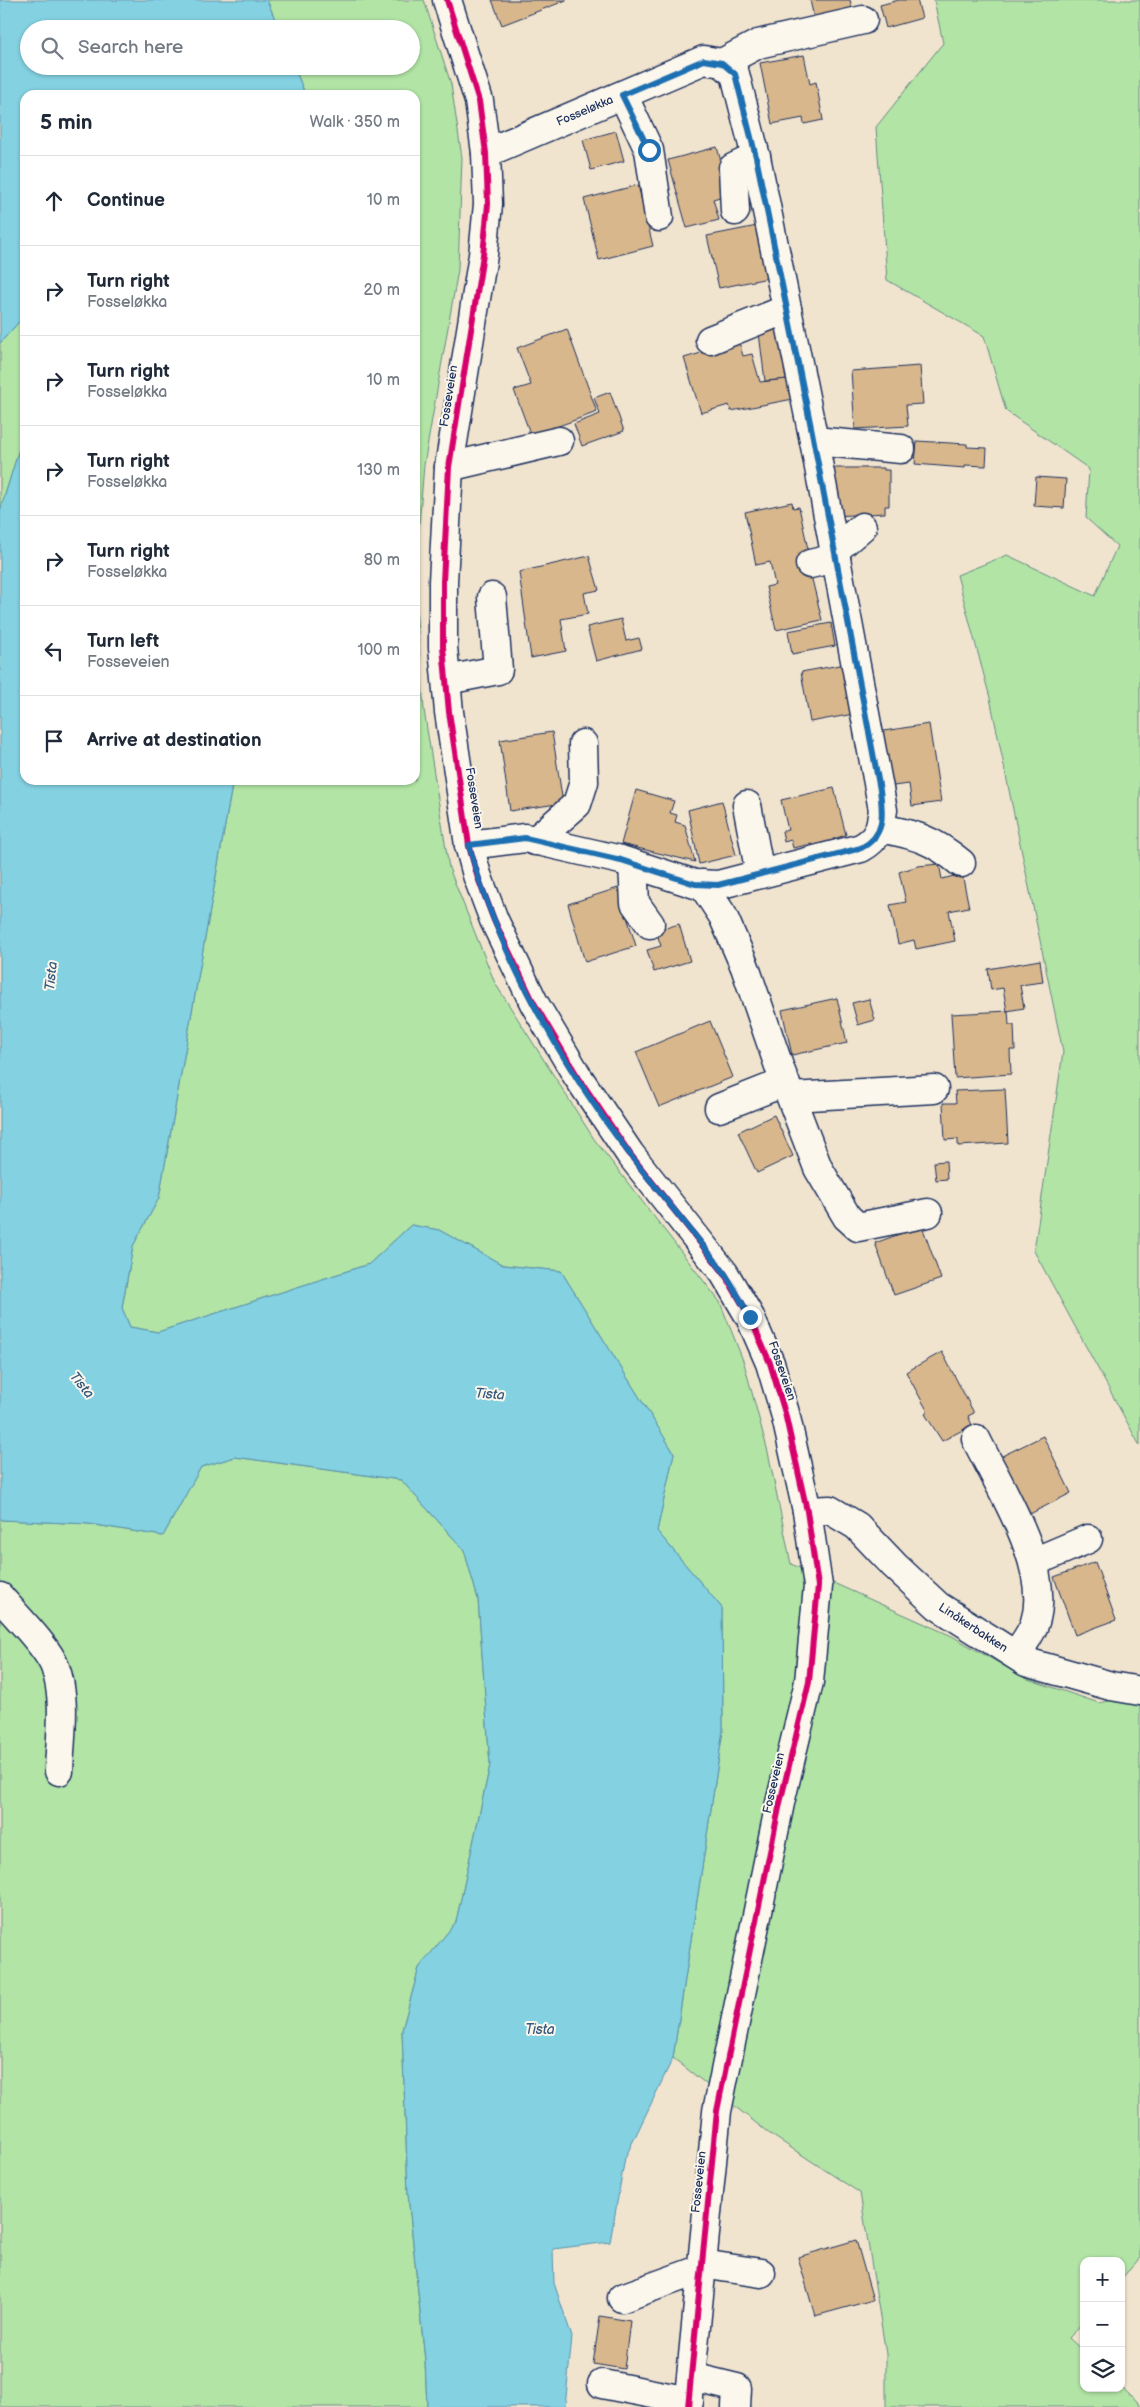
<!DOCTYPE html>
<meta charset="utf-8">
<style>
:root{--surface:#fff;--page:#f2f2f3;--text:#1f2937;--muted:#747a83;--line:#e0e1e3}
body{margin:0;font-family:"Balsamiq Sans",sans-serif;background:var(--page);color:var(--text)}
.controls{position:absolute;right:15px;bottom:15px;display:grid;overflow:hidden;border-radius:10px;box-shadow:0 1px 4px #0004}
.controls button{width:45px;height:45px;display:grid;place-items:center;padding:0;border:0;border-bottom:1px solid var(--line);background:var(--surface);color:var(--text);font:25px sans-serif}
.stop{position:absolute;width:15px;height:15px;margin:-11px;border:4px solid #1f6fb2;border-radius:50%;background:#fff}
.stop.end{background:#1f6fb2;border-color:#fff;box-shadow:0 1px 5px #0008}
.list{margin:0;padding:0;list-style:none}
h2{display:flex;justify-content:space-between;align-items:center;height:65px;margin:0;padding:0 20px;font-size:21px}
h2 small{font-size:16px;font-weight:400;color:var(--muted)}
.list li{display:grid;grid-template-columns:32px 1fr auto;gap:15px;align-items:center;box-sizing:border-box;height:90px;padding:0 20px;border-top:1px solid var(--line)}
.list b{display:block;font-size:19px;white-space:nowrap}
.list p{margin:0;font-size:16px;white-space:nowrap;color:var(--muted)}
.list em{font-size:16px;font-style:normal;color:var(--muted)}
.icon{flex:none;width:28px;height:28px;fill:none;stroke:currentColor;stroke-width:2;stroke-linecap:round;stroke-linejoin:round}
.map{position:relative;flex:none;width:1140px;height:2407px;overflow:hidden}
.search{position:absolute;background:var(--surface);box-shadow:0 1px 4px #0004;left:20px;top:20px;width:400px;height:55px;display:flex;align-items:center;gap:12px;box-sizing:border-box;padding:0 18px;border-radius:28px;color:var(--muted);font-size:19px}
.panel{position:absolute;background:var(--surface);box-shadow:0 1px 4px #0004;left:20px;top:90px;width:400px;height:695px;border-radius:15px}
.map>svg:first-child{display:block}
.green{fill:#b1e4a5;stroke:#668a82}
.water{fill:#83d1e1;stroke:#5990ad}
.building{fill:#d9b78c;stroke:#1b2f5e}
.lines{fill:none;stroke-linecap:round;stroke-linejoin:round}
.minor-casing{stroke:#1b2f5e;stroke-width:31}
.minor{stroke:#fbf7ec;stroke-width:28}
.cycleway-casing{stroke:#fbf7ec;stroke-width:9}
.cycleway{stroke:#d6006c;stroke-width:6}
.route{stroke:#1f6fb2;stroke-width:6}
.labels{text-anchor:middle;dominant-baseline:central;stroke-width:4;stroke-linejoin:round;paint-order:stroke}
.street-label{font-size:12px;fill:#1b2f5e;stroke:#fbf7ec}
.water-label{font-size:14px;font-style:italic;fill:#35587f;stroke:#fbf7ec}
</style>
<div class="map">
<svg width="1140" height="2407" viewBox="0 0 1140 2407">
<rect width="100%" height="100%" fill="#f1e4cf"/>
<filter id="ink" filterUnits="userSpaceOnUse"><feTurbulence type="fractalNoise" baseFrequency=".02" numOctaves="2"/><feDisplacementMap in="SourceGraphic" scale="10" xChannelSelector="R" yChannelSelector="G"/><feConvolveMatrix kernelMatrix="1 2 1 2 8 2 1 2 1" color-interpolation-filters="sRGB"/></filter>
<g filter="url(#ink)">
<g class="green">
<path d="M267,0H424L451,84L462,158L458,270L424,465L415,574V95H303V89L294,66H411V29H279Z"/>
<path d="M934,0H1140V1446L1034,1251L1063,1052L990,698L957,575L1007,555L1095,596L1117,546L1086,518L1089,469L1006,411L984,336L887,280L876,127L943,43Z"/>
<path d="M25,315V430L0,511V343Z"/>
<path d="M415,596L424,710L449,868L495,983L594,1139L720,1302L744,1363L768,1452L791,1564L952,1636L1025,1678L1099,1703L1140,1694V2258L1121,2279V2261H1084V2321L1069,2338L1084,2352V2388L1121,2387L1140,2404V2407H886V2354L860,2193L770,2134L673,2058L723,1730L722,1608L657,1531L674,1453L561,1271L503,1265L439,1230L411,1225L369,1264L158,1332L130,1327L122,1308L133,1246L159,1198L233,780H415Z"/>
<path d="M235,1457L401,1480L464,1550L478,1599L490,1765L456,1922L419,1968L402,2030L408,2194L425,2361L427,2407H0V1518L2,1520L89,1524L163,1536L201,1467Z"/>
</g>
<g class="water">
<path d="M0,0H267L279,29H29V66H294L303,89V95H25V315L0,343Z"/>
<path d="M25,430V780H233L159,1198L133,1246L122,1308L130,1327L158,1332L369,1264L411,1225L439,1230L503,1265L561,1271L674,1453L657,1531L722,1608L723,1730L673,2058L625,2158L610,2242L553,2249L554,2283L572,2337L565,2407H427L425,2360L408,2194L402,2030L419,1968L456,1922L490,1765L478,1599L464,1550L401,1480L235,1457L201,1467L163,1536L89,1524L2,1520L0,1518V511Z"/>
</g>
<g class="building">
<path d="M492,0H567L502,25Z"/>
<path d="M810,0H850L852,8L814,18Z"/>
<path d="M899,0H917L922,18L886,28L880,5Z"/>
<path d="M804,55L810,84L816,82L823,120L804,124L803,118L772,124L760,63Z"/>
<path d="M616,131L624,161L591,170L583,140Z"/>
<path d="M717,147L730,194L713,199L719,220L687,228L668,160Z"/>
<path d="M638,185L653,246L599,260L584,199Z"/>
<path d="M757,226L768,278L719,288L707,236Z"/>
<path d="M567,329L597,412L531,436L514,390L531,385L517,348Z"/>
<path d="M781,329L788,379L765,381L759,333Z"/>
<path d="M739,342L743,356L752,354L760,382L788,379L793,399L731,411L729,405L701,413L684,358Z"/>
<path d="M920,366L923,404L906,405L908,426L855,429L851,371Z"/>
<path d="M610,392L624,431L582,446L574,424L600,414L594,398Z"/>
<path d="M917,441L967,444V447L987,448L986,466L965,465V468L915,464Z"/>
<path d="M834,468H884V470H889V506H885V513L835,516Z"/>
<path d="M1036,477L1066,479L1064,508L1034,506Z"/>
<path d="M792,502L793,508L799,507L809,554L806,555L822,620L776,630L766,587L775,585L770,562L756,565L745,512Z"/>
<path d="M589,556L599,590L584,593L588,614L561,619L566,651L531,658L519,572Z"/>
<path d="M621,619L626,641L639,638L642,649L596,661L587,627Z"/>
<path d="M831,623L835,646L792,654L788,631Z"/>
<path d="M851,663L859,713L810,722L801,672Z"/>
<path d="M929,724L941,802L912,806L909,784L885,787L877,732Z"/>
<path d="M552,732L563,803L510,811L500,740Z"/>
<path d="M834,788L846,835L833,839L834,843L813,847L812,844L793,848L791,840L784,842L782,831L788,830L781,800Z"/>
<path d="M636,790L674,801L670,813L677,815L675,822L685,825L695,862L621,844Z"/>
<path d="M722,801L736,855L699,864L688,810Z"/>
<path d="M939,864L942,879L962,874L969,907L949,911L955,941L916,949L914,940L898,944L890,905L906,902L899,872L918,866Z"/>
<path d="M618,888L636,946L585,962L568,904Z"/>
<path d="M679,924L690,961L654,972L647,950L661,946L656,931Z"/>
<path d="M1040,960L1043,982L1020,985L1024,1008L1007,1011L1003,988L991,990L988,969Z"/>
<path d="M837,998L847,1043L792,1055L782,1010Z"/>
<path d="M869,999L875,1020L858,1025L852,1003Z"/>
<path d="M1008,1011L1009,1025H1014L1015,1050H1010L1011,1074L955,1078L951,1014Z"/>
<path d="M710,1021L733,1077L659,1107L636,1052Z"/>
<path d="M1005,1089L1008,1143L958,1146V1139L945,1140L943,1103H956L955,1091Z"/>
<path d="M774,1115L793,1156L757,1173L738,1132Z"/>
<path d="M946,1161L947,1179L936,1180L934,1162Z"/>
<path d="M922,1226L941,1279L894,1295L875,1243Z"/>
<path d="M942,1352L974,1413L968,1416L972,1425L942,1441L925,1414L928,1412L906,1372Z"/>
<path d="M1043,1436L1071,1493L1028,1515L998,1458Z"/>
<path d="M1095,1562L1116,1620L1075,1635L1054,1577Z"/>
<path d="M856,2240L873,2300L815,2316L798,2257Z"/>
<path d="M600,2316L630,2321L624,2369L593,2364Z"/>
</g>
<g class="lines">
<defs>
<g id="minor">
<path d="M447,0L479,101L486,153L488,204L483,255L449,467L443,582V647L449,712L469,845L477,875L494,920L534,1003L578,1077L630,1154L724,1273L750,1317L770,1363L785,1413L807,1511L818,1586L809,1682L780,1803L717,2111L688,2407"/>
<path d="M722,63L758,44L863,20"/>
<path d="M623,95L649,150L659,217"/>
<path d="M735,211L733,168L756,157"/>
<path d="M710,340L787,309"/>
<path d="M814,441L901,449"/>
<path d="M449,467L559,441"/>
<path d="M835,550L862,527"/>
<path d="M810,564L836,558"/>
<path d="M447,680L498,670L492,597"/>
<path d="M747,805L760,874"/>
<path d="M880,828C916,835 932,839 961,863"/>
<path d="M535,841L577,804L584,782L583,744"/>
<path d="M469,845L525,838L621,860L695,884L718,885L861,848C879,838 880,829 883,810L814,441L756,157L735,74L722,63L704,60L486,153"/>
<path d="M633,864L635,903L650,924"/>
<path d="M702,884L723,916L745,967L780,1069L818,1168L847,1217L858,1227L928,1213"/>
<path d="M791,1097L934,1089"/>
<path d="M719,1108L785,1082"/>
<path d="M976,1439C1000,1488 1052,1568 1035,1622C1032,1633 1022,1645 1016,1655"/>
<path d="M807,1511L830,1510L857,1526L894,1565L938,1606L1026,1662L1111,1686L1140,1691"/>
<path d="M1034,1562L1088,1539"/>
<path d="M0,1597C15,1615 48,1647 55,1667C67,1699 60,1738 59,1771"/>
<path d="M702,2264L761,2273"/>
<path d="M622,2298L702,2269"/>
<path d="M692,2377L737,2388L736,2407"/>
<path d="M602,2384L689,2401"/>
</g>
</defs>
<use href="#minor" class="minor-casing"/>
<use href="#minor" class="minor"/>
<defs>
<path id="cycleway" d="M447,0L479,101L486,153L488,204L483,255L449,467L443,582V647L449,712L469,845L477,875L494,920L534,1003L578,1077L630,1154L724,1273L750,1317L770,1363L785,1413L807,1511L818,1586L809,1682L780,1803L717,2111L688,2407"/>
</defs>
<use href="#cycleway" class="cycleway-casing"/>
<use href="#cycleway" class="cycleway"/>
</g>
</g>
<g class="lines" filter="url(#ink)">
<path class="route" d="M649,150L622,95L704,60L722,63L735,74L756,157L812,432L880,790C883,814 886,835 861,848L718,885L695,884L621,860L525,838L469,845C497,952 564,1068 631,1156C661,1195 693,1232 723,1271C733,1285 741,1302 750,1317"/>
</g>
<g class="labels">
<g class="street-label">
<text transform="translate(585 111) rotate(-23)">Fosseløkka</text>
<text transform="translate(449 396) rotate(-81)">Fosseveien</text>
<text transform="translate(474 798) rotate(81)">Fosseveien</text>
<text transform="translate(782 1371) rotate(71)">Fosseveien</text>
<text transform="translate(973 1628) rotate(33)">Linåkerbakken</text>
<text transform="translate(774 1783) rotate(-77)">Fosseveien</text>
<text transform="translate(699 2182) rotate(-84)">Fosseveien</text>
</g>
<g class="water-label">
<text transform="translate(51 976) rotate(-84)">Tista</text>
<text transform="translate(82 1385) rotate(51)">Tista</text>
<text transform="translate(490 1394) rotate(4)">Tista</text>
<text x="540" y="2029">Tista</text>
</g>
</g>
</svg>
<div class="controls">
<button>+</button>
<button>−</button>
<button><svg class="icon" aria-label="layers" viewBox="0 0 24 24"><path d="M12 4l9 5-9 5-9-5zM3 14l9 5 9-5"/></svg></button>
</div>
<div class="stop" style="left:649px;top:150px"></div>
<div class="stop end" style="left:750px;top:1317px"></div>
<div class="search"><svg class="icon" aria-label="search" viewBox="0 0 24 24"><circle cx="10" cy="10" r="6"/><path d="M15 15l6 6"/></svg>Search here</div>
<section class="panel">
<h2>5 min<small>Walk · 350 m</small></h2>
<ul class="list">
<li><svg class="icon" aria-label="ahead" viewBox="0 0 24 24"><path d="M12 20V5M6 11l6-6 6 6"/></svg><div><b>Continue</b></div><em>10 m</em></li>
<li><svg class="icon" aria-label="right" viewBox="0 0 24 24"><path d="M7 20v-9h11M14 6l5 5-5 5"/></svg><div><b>Turn right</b><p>Fosseløkka</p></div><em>20 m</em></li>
<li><svg class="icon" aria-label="right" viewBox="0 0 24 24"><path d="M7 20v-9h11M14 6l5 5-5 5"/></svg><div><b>Turn right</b><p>Fosseløkka</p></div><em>10 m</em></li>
<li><svg class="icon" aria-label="right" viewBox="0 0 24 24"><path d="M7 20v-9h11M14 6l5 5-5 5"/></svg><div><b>Turn right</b><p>Fosseløkka</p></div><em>130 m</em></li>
<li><svg class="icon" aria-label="right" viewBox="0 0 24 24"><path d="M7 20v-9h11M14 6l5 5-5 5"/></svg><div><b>Turn right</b><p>Fosseløkka</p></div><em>80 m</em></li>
<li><svg class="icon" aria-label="left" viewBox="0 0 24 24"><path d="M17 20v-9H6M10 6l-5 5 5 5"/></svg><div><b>Turn left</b><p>Fosseveien</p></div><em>100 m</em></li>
<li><svg class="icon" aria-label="arrive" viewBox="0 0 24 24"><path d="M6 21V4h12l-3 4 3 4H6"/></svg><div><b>Arrive at destination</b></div></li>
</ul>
</section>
</div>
